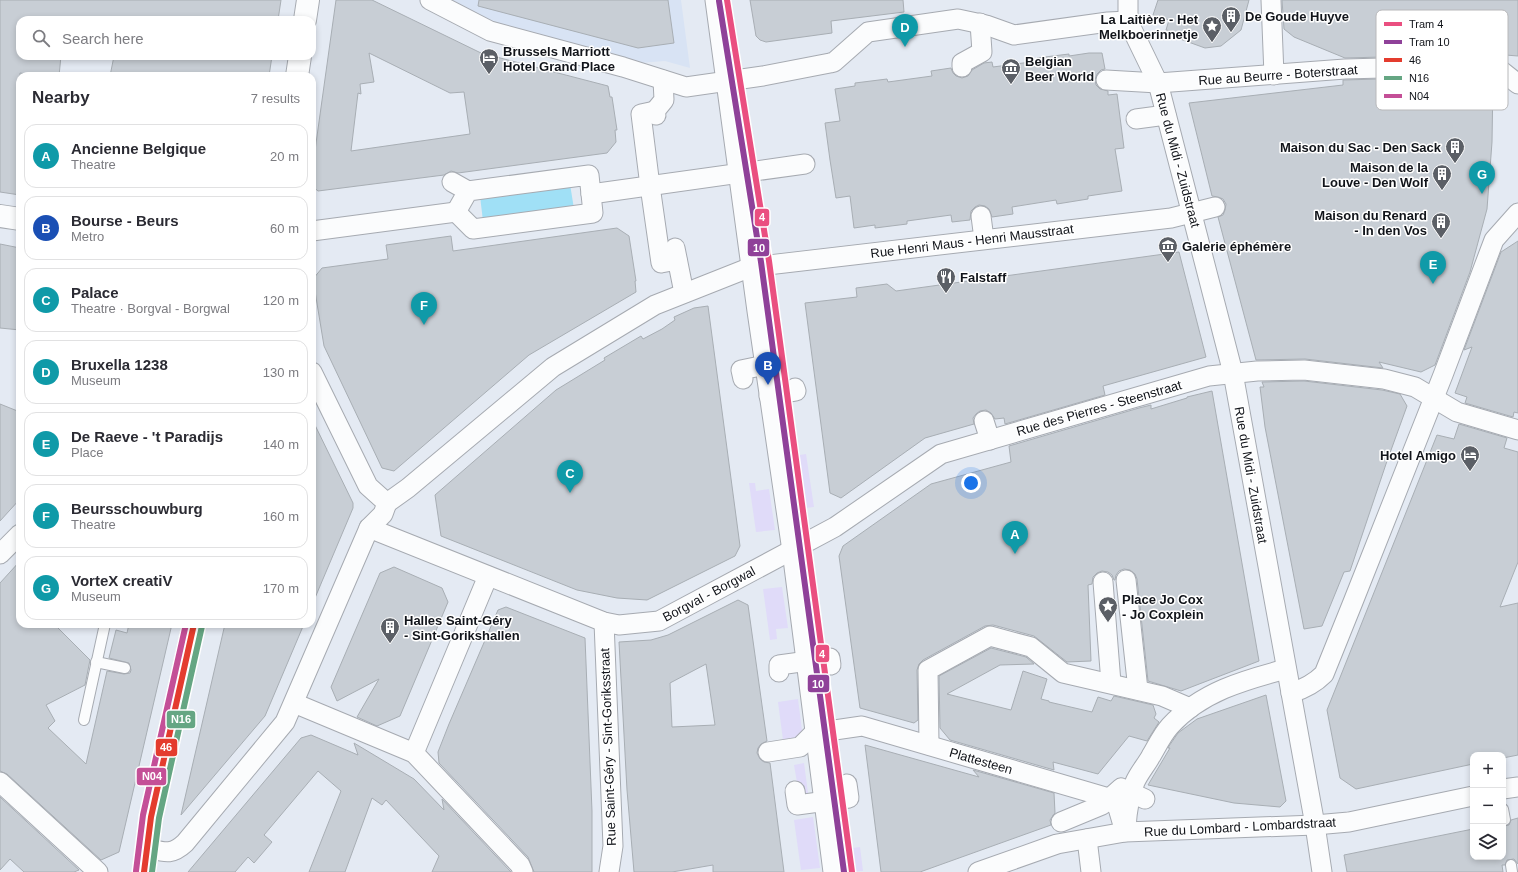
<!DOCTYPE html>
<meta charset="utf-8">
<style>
:root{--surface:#fff;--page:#f7f7f7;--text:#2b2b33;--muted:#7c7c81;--line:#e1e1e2;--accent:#0b8043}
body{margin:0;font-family:Arial,sans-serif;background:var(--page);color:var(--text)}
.controls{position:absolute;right:12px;bottom:12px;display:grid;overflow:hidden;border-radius:8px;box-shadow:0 2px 6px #0003}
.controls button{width:36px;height:36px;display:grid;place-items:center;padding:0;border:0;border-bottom:1px solid var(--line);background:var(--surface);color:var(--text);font:20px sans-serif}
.you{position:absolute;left:971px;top:483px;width:14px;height:14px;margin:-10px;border:3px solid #fff;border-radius:50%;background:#1a73e8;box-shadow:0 0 0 6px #1a73e833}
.badge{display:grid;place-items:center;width:26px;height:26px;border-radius:50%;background:var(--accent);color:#fff;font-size:13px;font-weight:700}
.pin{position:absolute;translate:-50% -33px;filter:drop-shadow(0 1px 2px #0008)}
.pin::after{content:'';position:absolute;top:21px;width:14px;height:12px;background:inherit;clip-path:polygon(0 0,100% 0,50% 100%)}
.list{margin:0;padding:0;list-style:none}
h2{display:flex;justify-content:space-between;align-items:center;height:52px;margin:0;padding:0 16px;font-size:17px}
h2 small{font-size:13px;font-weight:400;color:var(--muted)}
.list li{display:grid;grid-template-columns:26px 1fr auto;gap:12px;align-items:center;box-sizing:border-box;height:64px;margin:0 8px 8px;padding:0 8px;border:1px solid var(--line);border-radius:12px}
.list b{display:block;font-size:15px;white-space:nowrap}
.list p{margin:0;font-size:13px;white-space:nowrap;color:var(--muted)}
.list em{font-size:13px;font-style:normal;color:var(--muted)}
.icon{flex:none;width:22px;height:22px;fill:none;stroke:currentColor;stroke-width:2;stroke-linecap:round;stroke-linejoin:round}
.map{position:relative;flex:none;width:1518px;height:872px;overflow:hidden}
.search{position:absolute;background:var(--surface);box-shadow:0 2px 6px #0003;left:16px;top:16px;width:300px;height:44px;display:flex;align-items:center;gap:10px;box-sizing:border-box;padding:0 14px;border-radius:12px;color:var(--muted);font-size:15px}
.panel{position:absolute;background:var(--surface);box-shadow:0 2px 6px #0003;left:16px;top:72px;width:300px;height:556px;border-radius:12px}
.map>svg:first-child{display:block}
.built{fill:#d8e3f4}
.green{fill:#e0dbf9}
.water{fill:#a0e0f6}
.building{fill:#c8ced5;stroke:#a8aeb4;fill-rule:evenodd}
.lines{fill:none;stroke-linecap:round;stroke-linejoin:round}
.lane-casing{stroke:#a6aab1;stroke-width:12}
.street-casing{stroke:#a6aab1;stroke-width:21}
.secondary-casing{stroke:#a6aab1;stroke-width:24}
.lane{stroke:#fbfcfd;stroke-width:10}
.street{stroke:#fbfcfd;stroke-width:19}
.secondary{stroke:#fbfcfd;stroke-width:22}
.bus-1-casing{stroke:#fff;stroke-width:9}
.bus-2-casing{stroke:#fff;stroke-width:9}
.bus-3-casing{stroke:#fff;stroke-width:9}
.bus-1{stroke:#e43c2e;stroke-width:6}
.bus-2{stroke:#65a683;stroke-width:6}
.bus-3{stroke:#c44f97;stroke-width:6}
.tram-1-casing{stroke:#fff;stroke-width:9}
.tram-2-casing{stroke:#fff;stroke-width:9}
.tram-1{stroke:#ea4f80;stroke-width:6}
.tram-2{stroke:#8f4199;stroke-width:6}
.labels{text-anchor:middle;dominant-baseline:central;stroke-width:3;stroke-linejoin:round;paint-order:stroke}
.poi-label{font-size:13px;font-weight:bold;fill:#11141a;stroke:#fff;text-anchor:start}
.street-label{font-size:13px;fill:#11141a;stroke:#fff}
.key{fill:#fff;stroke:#b8b8ba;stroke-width:1}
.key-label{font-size:11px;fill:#11141a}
.line-badge{stroke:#fff;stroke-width:1.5}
.badge-label{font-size:11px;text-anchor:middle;font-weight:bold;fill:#fff}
</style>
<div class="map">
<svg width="1518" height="872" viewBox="0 0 1518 872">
<rect width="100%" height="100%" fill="#e4eaf3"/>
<path class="built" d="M437,0H681L690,68L665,61L639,63L497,27Z"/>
<g class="green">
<path d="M792,452L793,456L806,454L814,507L794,509L786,453Z"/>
<path d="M749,483H755L756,491L769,489L775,530L756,532Z"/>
<path d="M782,587L788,628L776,629L777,639L770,640L763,589Z"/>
<path d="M798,699L803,738L783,740L778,702Z"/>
<path d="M804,763L808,793L799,794L794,765Z"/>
<path d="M813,817L820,868L801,870L794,820Z"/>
<path d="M844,837L845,849L860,847L863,871L842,872L838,838Z"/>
</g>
<path class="water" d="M570,184L574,209L483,221L480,196Z"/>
<g class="building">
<path d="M0,0H281L278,20H20V56H61L59,76H37L20,73V195L0,192Z"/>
<path d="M336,0H372L481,53L608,86L610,97H612L617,130H615L616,142L607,153L458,173L451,171L444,175L318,191L312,186V172ZM369,53L450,93L464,92L470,134L351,151L358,93L361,94L360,84L374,82Z"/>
<path d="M479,0H668L674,43L638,48L478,6Z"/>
<path d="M750,0H903L904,12L831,21L832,33L766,42L760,40L756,36Z"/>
<path d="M1158,0H1249L1241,30L1221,46L1205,48L1169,35L1171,31L1166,30L1169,20L1153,15Z"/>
<path d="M1282,0H1518V56L1493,54L1345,58L1294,37L1284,29Z"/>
<path d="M1089,53H1102L1105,69L1101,70L1097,74L1095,80L1096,85L1100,89L1108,91V95L1117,94L1124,148L1115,149L1122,191L1088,196V199L1057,204L1056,200L1012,207L1013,214L992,217L989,209L985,206L979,205L975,207L971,211L970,220L952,222L951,215L907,221V224L875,228V225L854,228L850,196L836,198L830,160L825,123L840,121L835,89L855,86V83L887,79L888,82L932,76L931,71L951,68L953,73L956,76L962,78L968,76L972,70L984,63L992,62L993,67L1038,61L1037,58L1069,54V56Z"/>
<path d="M114,56H272L269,76H110Z"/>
<path d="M1490,76L1493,78L1492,142L1487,209L1470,272L1435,365L1421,372L1379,362L1383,368L1305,359L1256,360L1218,217L1223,215L1225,210L1226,204L1223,199L1218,197L1212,196L1189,103L1343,85V80Z"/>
<path d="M617,228L629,236L636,281H635L636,292L529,355L394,471L382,468L324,346L313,279L322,268L388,259L386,245L451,236L453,251Z"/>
<path d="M1518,241V413L1514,412L1513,417L1465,403L1467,397L1455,393L1472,347L1464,350L1501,252Z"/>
<path d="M0,244L20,248V330L0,328Z"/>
<path d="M1179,252L1206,357L1103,386L1105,395L1005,424L1004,418L995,419L991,413L986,410L980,411L976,414L973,418L974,424L925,438L841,498L830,493L805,303L857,297L856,288L887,284L896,291Z"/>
<path d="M708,306L740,546L735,556L647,600L617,598L577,590L441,536L435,495L556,390L605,360L604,358L641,336L643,339L662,329L675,320L674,317L694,308Z"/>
<path d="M1304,381L1382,390L1400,394L1407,406L1386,464L1350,571L1344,572L1322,626L1304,629L1265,427L1260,387H1264L1262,382Z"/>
<path d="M1212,391L1259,661L1181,691L1148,681L1137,579L1135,574L1130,570L1124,569L1119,571L1116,575L1115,580H1114L1112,575L1108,572L1102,571L1097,573L1093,577L1092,584L1088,585L1091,661L1067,662L1034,636L993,625L985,626L923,660L919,664L917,670L918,720L914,723L860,708L839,556L843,546L931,484L1011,462L1009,446L1139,408L1151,405V409L1187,398V397Z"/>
<path d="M0,404L20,412V499L0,521Z"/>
<path d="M312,419L353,503V508L312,605Z"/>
<path d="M1459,424L1507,438L1504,448L1518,452V562L1500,607L1518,603V755L1503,758V755H1473V764L1356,789L1340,778L1327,710L1437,435L1454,439Z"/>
<path d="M20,561V624H54L90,660L85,685L46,705L55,721L48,728L86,764L107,671L124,674L130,673L131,670L129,663L109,658L116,630L127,633L129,624H172L119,852L101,860L7,774L0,771V583Z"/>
<path d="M394,567L442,588L448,602L400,716L377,726L357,717L379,679L337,701L331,687L380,573Z"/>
<path d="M738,600L748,605L767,741L761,744L758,748L757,753L760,759L764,762L770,763L784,872H713V865L672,872H634L627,790L619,642L651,640L668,635ZM706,664L715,725L672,727L670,683Z"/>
<path d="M506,607L585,638L592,811V872H534L528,857L439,763L438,752L449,724L498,610Z"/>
<path d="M225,624H304L265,716L181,815Z"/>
<path d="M991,648L1026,657L1034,664L1000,665L947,694L1011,710L1023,671L1047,679L1041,699L1049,701V702L1092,712L1098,697L1111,701L1114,696L1153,705L1156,714L1154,718L1159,722L1147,741L1129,736L1098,774L1053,762L1054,770L950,740L940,728L939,676Z"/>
<path d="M1266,695L1286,801L1280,807L1234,803L1148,785L1170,748H1168L1169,746L1178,733L1197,719Z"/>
<path d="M311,735L358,755L354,743L414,779L444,810L442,799L511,872H432L439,856L386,800L382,805L372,798L345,872H309L341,791L318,771L264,835L272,842L254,863L248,857L235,872H188L301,738Z"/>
<path d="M865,745L979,777L973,770L1054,793L1055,813L1050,820L1051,825L920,872H881Z"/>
<path d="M0,797L79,870L74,872H24L10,859L0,870Z"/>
<path d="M1518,818V864L1514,859L1507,860L1505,865H1502L1503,872H1347L1344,855L1473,829V857H1503V826L1509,825L1511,820Z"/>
</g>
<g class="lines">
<defs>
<g id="lane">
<path d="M96,662L125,668"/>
<path d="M84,720L105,624"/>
<path d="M1503,809L1505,820"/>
<path d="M1511,865L1512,872"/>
</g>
<g id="street">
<path d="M430,0L490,31L623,67L686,87L763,76L830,63L834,62L868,32L958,19L986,25L1014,35L1108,22L1128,21"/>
<path d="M715,0L757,311L792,551L833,872"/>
<path d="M1128,0V21L1158,83L1233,373L1315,825L1322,872"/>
<path d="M1271,0L1274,75"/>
<path d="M962,67V63L982,52L980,23"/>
<path d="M1106,80L1158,83L1345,69L1494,65L1518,84"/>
<path d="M655,111L641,114L650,186L661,263L677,260"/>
<path d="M656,115L655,111L664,100L663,80"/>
<path d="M1136,119L1166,115"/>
<path d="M589,175L593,213L473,229L456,212L468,191Z"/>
<path d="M452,182L468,191"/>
<path d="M591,194L805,164"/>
<path d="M981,216L984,239"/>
<path d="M312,231L456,212"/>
<path d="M675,248L684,293"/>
<path d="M743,379L741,370L765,365"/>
<path d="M769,396L796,391L795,388"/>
<path d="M984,421L990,440"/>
<path d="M387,503L408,488L553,367L655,305L751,267L1171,218L1215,207"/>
<path d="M369,528L604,622L619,625L659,621L835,527L941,454L1209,376L1257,371L1304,370L1384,379L1415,387L1457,412L1518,430"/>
<path d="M0,554L20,534"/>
<path d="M1126,580L1138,690"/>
<path d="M1103,582L1111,683"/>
<path d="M604,622L613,846L609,872"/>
<path d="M779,672V665L830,658L831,665"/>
<path d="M1291,693C1304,689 1314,684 1324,674L1353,602L1443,375L1494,240L1518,213"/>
<path d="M294,703L414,753L520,865L523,872"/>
<path d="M814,733L862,726L1109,798L1118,808L1125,832"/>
<path d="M929,745L928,670L990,636L1031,647L1063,673L1162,696L1190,708"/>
<path d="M768,752L800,747L814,733"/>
<path d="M414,753L488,576"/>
<path d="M0,782L98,872"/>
<path d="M1503,789L1518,787"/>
<path d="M795,791L797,805L849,798L847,784"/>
<path d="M1061,822L1102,805L1121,788L1145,799"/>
<path d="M1126,827C1127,812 1129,797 1135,782C1139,773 1146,765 1151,756C1157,746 1162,735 1170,726C1201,692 1244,680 1286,669"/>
<path d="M1087,839L1091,872"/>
<path d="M147,848C164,852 171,856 185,843L285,722L369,528L383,514L387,503L368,486L312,372"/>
<path d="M978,872L1057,844L1125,832L1315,825L1349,822L1473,796"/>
</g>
<g id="secondary">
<path d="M305,20L308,0"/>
<path d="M297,76L300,56"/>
<path d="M0,216L20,219"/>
<path d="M144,872L151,817L194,624"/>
</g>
</defs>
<use href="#lane" class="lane-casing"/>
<use href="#street" class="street-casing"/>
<use href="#secondary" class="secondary-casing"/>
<use href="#lane" class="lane"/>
<use href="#street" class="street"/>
<use href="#secondary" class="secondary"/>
<defs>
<path id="bus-1" d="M144,872L151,817L194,624"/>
<path id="bus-2" d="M152,872L159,818L202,626"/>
<path id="bus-3" d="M136,871L143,815L186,624"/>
</defs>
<use href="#bus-1" class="bus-1-casing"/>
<use href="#bus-2" class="bus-2-casing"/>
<use href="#bus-3" class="bus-3-casing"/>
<use href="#bus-1" class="bus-1"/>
<use href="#bus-2" class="bus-2"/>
<use href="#bus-3" class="bus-3"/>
<defs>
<path id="tram-1" d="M727,0L769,261L852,872"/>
<path id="tram-2" d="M719,1L761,262L844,872"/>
</defs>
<use href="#tram-1" class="tram-1-casing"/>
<use href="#tram-2" class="tram-2-casing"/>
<use href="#tram-1" class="tram-1"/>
<use href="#tram-2" class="tram-2"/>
</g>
<defs>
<symbol id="building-pin" viewBox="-11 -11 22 30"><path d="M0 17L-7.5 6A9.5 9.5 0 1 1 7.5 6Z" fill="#5b5f66" stroke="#fff"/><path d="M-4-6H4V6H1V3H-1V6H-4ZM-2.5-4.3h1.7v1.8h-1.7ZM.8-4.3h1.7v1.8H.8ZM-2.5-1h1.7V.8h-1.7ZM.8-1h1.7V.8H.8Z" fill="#fff"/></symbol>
<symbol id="sight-pin" viewBox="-11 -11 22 30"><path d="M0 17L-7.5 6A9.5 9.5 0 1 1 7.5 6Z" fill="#5b5f66" stroke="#fff"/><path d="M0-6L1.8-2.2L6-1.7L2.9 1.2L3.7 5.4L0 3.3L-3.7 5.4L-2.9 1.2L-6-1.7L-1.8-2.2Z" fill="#fff"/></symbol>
<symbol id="hotel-pin" viewBox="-11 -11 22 30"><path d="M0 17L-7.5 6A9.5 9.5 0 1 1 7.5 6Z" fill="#5b5f66" stroke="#fff"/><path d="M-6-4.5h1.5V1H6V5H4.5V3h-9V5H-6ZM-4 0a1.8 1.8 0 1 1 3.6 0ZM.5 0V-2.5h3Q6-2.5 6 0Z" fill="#fff"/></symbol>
<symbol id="museum-pin" viewBox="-11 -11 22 30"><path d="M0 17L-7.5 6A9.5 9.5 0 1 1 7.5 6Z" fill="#5b5f66" stroke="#fff"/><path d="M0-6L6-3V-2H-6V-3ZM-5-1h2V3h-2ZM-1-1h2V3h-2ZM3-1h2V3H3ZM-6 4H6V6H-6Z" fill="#fff"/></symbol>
<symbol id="restaurant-pin" viewBox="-11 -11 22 30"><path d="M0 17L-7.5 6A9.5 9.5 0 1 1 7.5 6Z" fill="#5b5f66" stroke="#fff"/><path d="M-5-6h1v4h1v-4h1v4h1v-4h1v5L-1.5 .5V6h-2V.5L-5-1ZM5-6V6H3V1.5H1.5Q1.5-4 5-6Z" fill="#fff"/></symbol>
</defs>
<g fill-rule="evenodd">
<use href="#building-pin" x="1220" y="5" width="22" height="30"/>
<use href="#sight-pin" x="1201" y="15" width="22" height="30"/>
<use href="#hotel-pin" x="478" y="47" width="22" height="30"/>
<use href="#museum-pin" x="1000" y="57" width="22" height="30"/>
<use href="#building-pin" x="1444" y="136" width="22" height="30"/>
<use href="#building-pin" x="1431" y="163" width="22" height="30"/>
<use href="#building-pin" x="1430" y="211" width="22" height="30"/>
<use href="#museum-pin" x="1157" y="235" width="22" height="30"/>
<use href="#restaurant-pin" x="935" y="266" width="22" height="30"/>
<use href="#hotel-pin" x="1459" y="444" width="22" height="30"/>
<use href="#sight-pin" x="1097" y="595" width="22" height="30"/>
<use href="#building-pin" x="379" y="616" width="22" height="30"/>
</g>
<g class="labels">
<g class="poi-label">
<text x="1245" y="16">De Goude Huyve</text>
<text x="1198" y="19" text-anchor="end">La Laitière - Het<tspan x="1198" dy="15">Melkboerinnetje</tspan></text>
<text x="503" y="51">Brussels Marriott<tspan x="503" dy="15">Hotel Grand Place</tspan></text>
<text x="1025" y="61">Belgian<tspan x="1025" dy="15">Beer World</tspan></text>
<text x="1441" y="147" text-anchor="end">Maison du Sac - Den Sack</text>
<text x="1428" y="167" text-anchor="end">Maison de la<tspan x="1428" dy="15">Louve - Den Wolf</tspan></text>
<text x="1427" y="215" text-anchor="end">Maison du Renard<tspan x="1427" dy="15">- In den Vos</tspan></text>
<text x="1182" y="246">Galerie éphémère</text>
<text x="960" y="277">Falstaff</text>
<text x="1456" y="455" text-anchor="end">Hotel Amigo</text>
<text x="1122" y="599">Place Jo Cox<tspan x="1122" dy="15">- Jo Coxplein</tspan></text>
<text x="404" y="620">Halles Saint-Géry<tspan x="404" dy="15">- Sint-Gorikshallen</tspan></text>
</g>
<g class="street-label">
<text transform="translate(1278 75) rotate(-4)">Rue au Beurre - Boterstraat</text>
<text transform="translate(1178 160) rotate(75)">Rue du Midi - Zuidstraat</text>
<text transform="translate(972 241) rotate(-7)">Rue Henri Maus - Henri Mausstraat</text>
<text transform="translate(1099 408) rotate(-16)">Rue des Pierres - Steenstraat</text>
<text transform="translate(1251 475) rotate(80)">Rue du Midi - Zuidstraat</text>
<text transform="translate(709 594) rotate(-28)">Borgval - Borgwal</text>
<text transform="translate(608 747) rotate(-92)">Rue Saint-Géry - Sint-Goriksstraat</text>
<text transform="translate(981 761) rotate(16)">Plattesteen</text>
<text transform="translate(1240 827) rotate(-3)">Rue du Lombard - Lombardstraat</text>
</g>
</g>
<rect x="1376" y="10" width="132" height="100" rx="6" class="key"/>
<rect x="1384" y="22" width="18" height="4" fill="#ea4f80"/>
<rect x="1384" y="40" width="18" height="4" fill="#8f4199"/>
<rect x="1384" y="58" width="18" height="4" fill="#e43c2e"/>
<rect x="1384" y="76" width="18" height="4" fill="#65a683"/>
<rect x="1384" y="94" width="18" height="4" fill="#c44f97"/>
<g class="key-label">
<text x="1409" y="28">Tram 4</text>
<text x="1409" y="46">Tram 10</text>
<text x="1409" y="64">46</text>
<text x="1409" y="82">N16</text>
<text x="1409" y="100">N04</text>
</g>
<g class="line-badge">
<rect x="754" y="208" width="16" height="19" rx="4" fill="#ea4f80"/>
<rect x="747" y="238" width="23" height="19" rx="4" fill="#8f4199"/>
<rect x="815" y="644" width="15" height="19" rx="4" fill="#ea4f80"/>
<rect x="807" y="674" width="23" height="19" rx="4" fill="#8f4199"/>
<rect x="166" y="710" width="30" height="19" rx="4" fill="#65a683"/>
<rect x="155" y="738" width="23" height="19" rx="4" fill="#e43c2e"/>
<rect x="136" y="767" width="31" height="19" rx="4" fill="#c44f97"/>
</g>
<g class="badge-label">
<text x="762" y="221">4</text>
<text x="759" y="252">10</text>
<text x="822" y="658">4</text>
<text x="818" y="688">10</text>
<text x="181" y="723">N16</text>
<text x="166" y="751">46</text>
<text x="152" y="780">N04</text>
</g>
</svg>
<div class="controls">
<button>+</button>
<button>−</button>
<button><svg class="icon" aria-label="layers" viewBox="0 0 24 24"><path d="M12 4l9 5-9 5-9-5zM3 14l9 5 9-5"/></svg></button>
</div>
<div class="you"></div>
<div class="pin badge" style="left:1015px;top:554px;background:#0f9aa8">A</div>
<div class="pin badge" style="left:768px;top:385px;background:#1a4fb4">B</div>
<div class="pin badge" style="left:570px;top:493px;background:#0f9aa8">C</div>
<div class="pin badge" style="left:905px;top:47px;background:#0f9aa8">D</div>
<div class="pin badge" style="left:1433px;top:284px;background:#0f9aa8">E</div>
<div class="pin badge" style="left:424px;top:325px;background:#0f9aa8">F</div>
<div class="pin badge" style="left:1482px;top:194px;background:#0f9aa8">G</div>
<div class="search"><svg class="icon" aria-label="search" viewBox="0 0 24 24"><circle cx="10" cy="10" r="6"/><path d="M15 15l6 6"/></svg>Search here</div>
<section class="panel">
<h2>Nearby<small>7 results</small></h2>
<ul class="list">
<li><span class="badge" style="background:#0f9aa8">A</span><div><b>Ancienne Belgique</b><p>Theatre</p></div><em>20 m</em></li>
<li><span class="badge" style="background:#1a4fb4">B</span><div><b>Bourse - Beurs</b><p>Metro</p></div><em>60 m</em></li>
<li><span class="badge" style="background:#0f9aa8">C</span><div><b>Palace</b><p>Theatre · Borgval - Borgwal</p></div><em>120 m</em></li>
<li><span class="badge" style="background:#0f9aa8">D</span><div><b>Bruxella 1238</b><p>Museum</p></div><em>130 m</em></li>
<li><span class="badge" style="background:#0f9aa8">E</span><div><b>De Raeve - 't Paradijs</b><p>Place</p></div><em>140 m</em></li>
<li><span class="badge" style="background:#0f9aa8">F</span><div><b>Beursschouwburg</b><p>Theatre</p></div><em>160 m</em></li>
<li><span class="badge" style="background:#0f9aa8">G</span><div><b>VorteX creatiV</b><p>Museum</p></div><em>170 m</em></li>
</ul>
</section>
</div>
